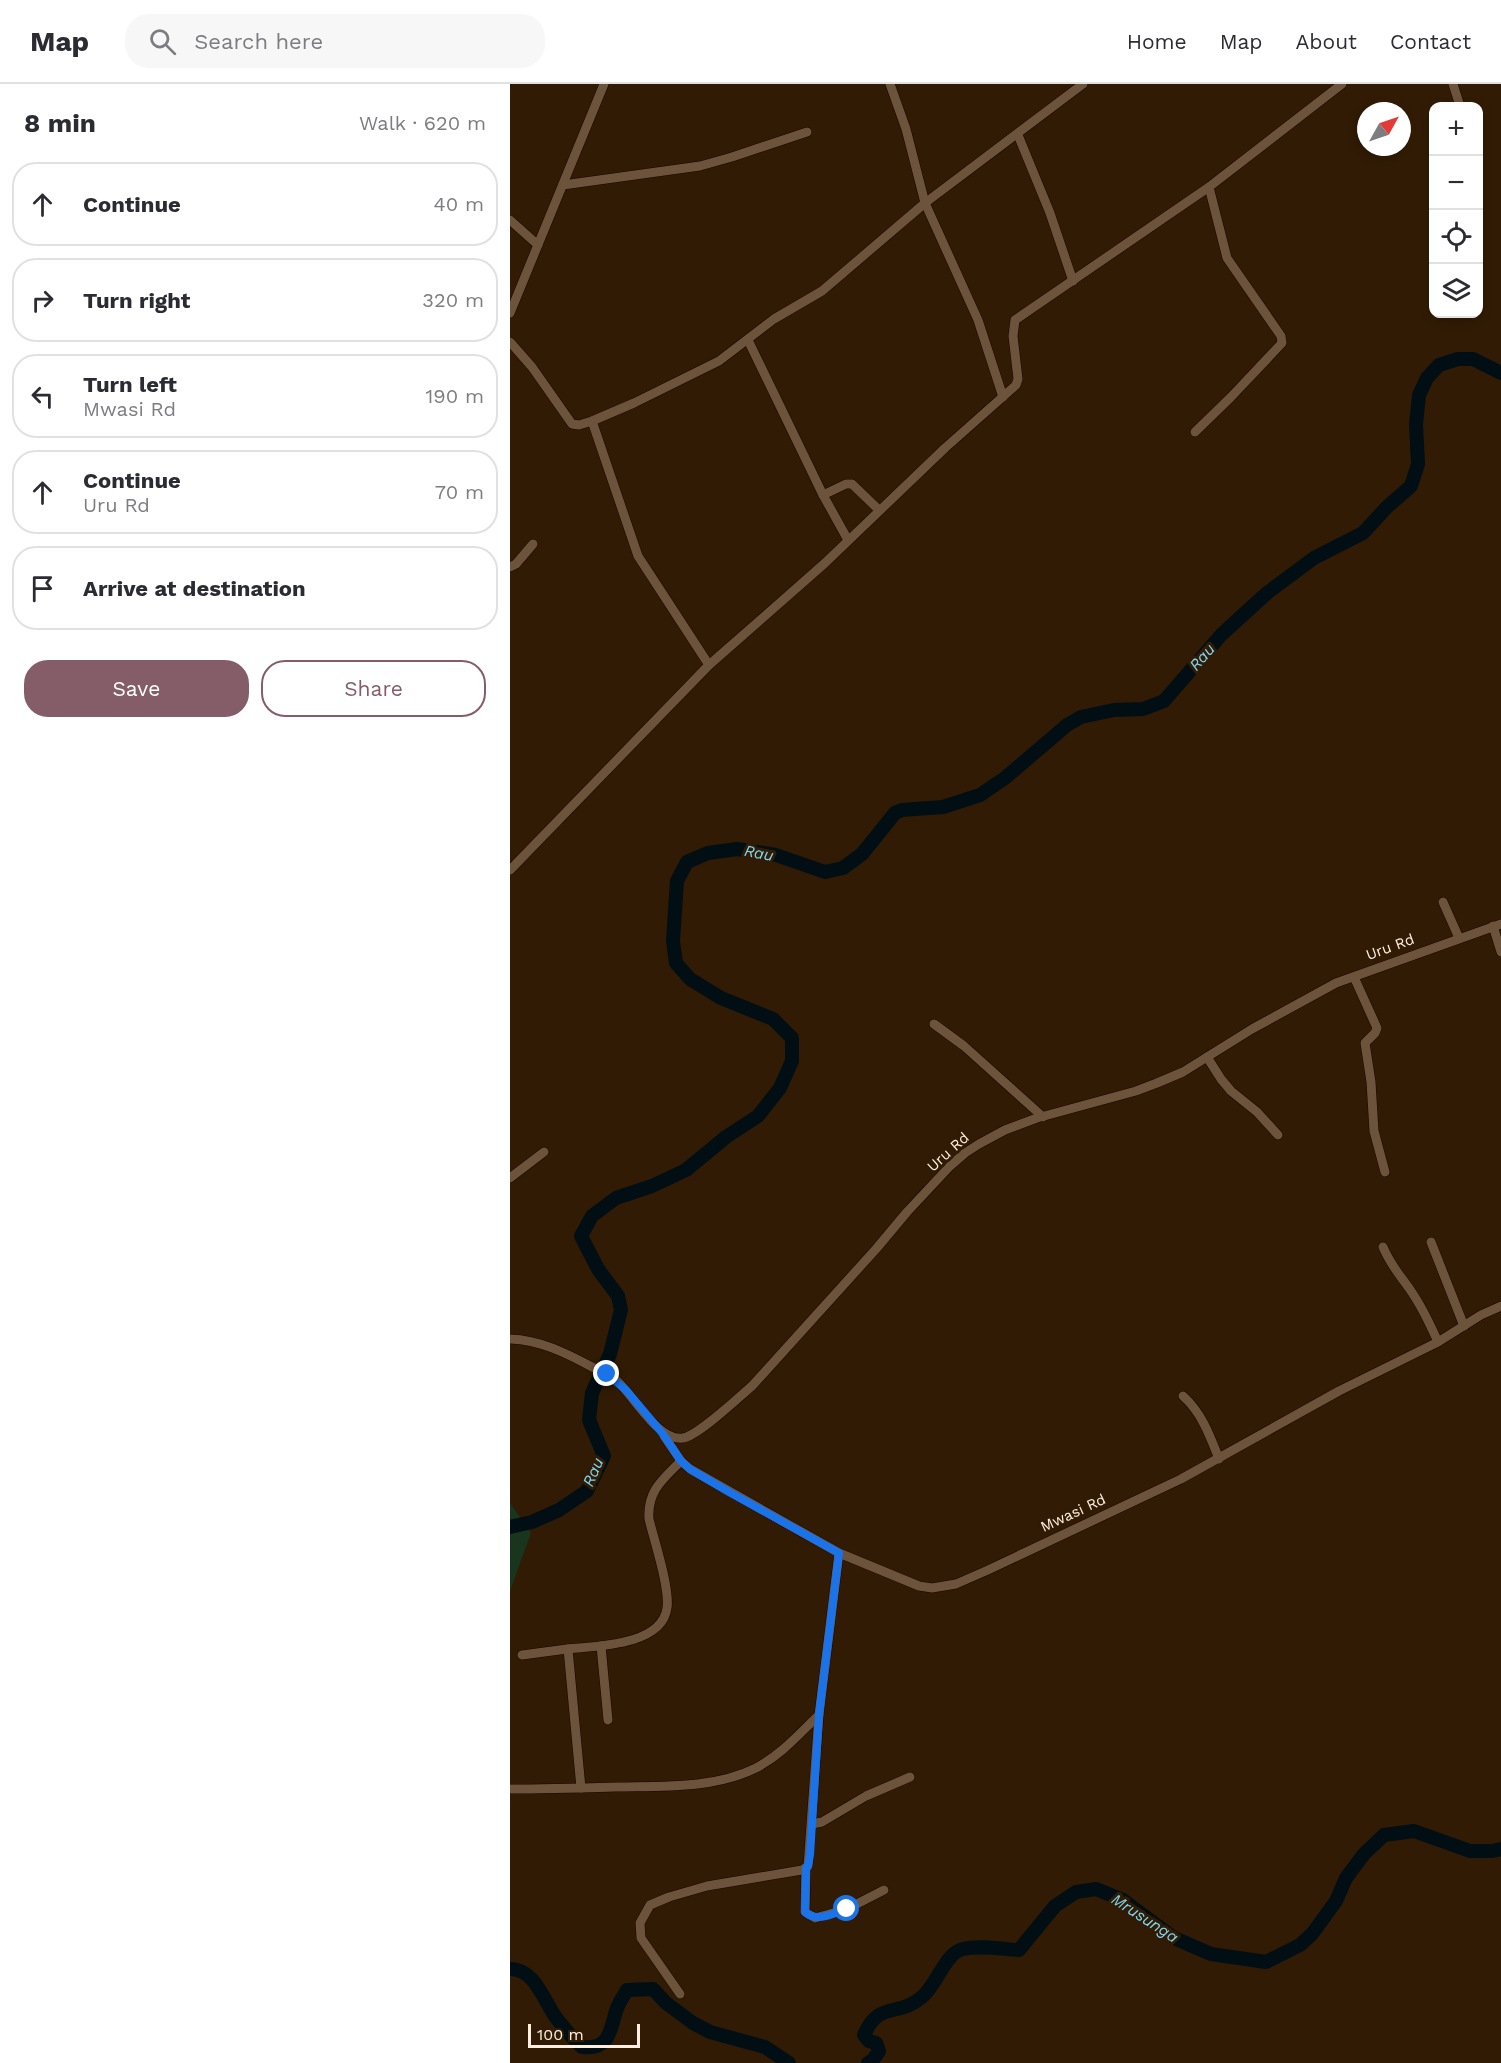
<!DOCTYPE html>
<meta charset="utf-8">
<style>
:root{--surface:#fff;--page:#f7f7f7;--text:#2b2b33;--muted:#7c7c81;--line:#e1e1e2;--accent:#855d68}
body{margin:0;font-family:"Work Sans",sans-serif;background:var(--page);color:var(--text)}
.controls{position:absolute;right:18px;top:18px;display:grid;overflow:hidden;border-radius:12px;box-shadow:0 3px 9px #0003}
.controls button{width:54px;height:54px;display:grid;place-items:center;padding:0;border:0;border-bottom:2px solid var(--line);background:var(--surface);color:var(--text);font:30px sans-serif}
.compass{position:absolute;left:847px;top:18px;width:54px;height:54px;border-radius:50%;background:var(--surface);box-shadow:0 3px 9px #0003;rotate:50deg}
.scale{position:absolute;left:18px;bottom:15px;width:112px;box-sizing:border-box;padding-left:6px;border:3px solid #fdeee0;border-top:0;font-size:16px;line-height:21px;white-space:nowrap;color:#fdeee0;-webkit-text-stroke:4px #311b04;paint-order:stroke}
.stop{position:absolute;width:18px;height:18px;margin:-14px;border:4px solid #1a73e8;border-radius:50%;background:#fff}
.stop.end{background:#1a73e8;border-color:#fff;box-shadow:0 2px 6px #0008}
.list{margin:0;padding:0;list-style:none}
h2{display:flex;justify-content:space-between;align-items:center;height:78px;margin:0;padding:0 24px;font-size:26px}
h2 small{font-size:20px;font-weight:400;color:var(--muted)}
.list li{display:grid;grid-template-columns:39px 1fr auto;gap:18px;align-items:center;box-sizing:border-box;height:84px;margin:0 12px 12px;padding:0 12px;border:2px solid var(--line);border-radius:24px}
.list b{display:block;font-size:22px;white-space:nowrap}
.list p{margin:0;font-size:20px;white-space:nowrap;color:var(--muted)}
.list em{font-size:20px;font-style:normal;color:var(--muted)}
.actions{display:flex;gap:12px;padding:18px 24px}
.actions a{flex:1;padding:14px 0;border:2px solid var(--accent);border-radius:24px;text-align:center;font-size:21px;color:var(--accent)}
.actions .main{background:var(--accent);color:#fff}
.icon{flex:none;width:33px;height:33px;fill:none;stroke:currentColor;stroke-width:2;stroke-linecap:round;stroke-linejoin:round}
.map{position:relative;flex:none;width:991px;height:1979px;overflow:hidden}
header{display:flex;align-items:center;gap:36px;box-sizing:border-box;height:84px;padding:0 30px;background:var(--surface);border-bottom:2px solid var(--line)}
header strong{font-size:28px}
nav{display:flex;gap:33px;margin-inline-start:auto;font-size:21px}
.search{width:420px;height:54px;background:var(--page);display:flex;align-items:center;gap:15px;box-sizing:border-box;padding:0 21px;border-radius:24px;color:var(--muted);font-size:22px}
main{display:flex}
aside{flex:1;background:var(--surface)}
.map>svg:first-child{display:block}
.green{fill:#1a351d}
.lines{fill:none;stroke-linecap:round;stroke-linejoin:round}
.river{stroke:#010f14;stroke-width:14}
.minor-casing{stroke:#180500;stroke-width:10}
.minor{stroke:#6c533b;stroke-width:9}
.route{stroke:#1a73e8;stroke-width:8}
.labels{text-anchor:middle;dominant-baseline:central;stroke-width:6;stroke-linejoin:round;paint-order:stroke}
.street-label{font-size:15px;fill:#fdeee0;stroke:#311b04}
.water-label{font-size:16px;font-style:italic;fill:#7ed8f5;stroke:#311b04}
</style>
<header>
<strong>Map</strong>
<div class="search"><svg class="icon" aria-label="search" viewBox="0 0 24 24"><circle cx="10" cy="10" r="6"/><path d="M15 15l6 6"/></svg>Search here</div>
<nav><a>Home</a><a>Map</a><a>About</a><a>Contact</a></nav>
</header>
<main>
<aside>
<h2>8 min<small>Walk · 620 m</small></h2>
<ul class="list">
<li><svg class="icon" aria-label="ahead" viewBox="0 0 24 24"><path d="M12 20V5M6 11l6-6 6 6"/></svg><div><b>Continue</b></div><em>40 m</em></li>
<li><svg class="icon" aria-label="right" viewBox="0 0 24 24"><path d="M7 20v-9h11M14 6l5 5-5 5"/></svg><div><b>Turn right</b></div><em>320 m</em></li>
<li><svg class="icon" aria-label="left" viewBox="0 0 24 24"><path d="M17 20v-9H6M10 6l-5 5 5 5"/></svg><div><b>Turn left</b><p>Mwasi Rd</p></div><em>190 m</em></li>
<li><svg class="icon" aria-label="ahead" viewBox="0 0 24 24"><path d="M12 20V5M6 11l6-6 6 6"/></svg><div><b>Continue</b><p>Uru Rd</p></div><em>70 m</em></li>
<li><svg class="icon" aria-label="arrive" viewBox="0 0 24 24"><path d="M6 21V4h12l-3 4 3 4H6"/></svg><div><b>Arrive at destination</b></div></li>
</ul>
<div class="actions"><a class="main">Save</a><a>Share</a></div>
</aside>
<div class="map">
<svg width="991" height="1979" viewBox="0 0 991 1979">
<rect width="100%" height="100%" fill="#311b04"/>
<path class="green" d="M0,1419L21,1449L0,1507Z"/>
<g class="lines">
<g class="river">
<path d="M0,1443L22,1438L49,1426L77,1407L94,1372L79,1336L82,1309L100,1270L111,1226L108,1212L88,1185L71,1152L82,1132L106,1114L142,1102L176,1086L216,1053L248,1032L270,1004L282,977V954L263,935L211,914L180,895L166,879L163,857L167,797L177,778L198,769L227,765L266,771L315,788L333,784L352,770L385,729L392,726L433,723L470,711L495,694L557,641L571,633L604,626L633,625L654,617L712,550L757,509L804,474L853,449L877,423L901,402L908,380L906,340L909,311L917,294L929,281L948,275H963L991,289"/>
<path d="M0,1885C26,1885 34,1918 47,1935C55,1945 63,1955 72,1963C99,1966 100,1948 106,1927C108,1920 113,1913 117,1906L143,1905L156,1919L183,1939L200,1948L255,1963L279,1979"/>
<path d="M358,1979L363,1976L369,1967L366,1959L359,1957L354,1951C369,1916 388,1934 412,1913C427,1901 435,1869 453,1865C470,1861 492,1865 509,1866L545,1822L566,1808L586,1805L613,1816L664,1854L701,1870L756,1878L790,1861L802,1850L826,1817L836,1794L854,1770L874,1751L904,1747L960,1767H982L991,1765"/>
</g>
<defs>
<g id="minor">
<path d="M380,0L396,45L415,119L468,236L493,313"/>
<path d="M943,0L950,22"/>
<path d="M508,51L540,129L563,197"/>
<path d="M53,101L190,82L222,73L297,48"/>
<path d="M0,136L28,161"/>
<path d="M0,229L94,0"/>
<path d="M238,256L313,411L338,456"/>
<path d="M0,258L22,283L62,340L69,341L82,337L124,319L209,277L264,235L312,207L415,119L573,0"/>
<path d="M82,337L128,472L199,581"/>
<path d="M685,348L721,313L772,259L771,252L717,174L699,103"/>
<path d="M313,411L336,400H342L369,426"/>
<path d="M0,483L6,480L23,460"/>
<path d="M0,786L199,581L315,479L435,364L506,301L508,295L503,252L505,236L699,103L832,0"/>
<path d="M933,818L949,854"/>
<path d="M983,842L991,868"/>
<path d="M844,893L867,944L865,949L855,959L861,998L864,1047L875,1088"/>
<path d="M424,940L454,962L533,1033"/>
<path d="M697,973L711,995L721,1007L747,1028L768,1051"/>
<path d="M0,1094L34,1068"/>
<path d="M921,1158L954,1242"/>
<path d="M873,1163C881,1182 890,1191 901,1207C912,1223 920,1240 928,1258"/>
<path d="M0,1255C30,1256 56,1269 82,1283C89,1286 97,1288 103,1293C122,1308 147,1358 173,1354C188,1352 229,1313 242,1302L366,1165L397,1128L440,1082L455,1069L469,1060L495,1046L527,1034L626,1007L647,999L673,988L742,945L826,899L991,840"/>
<path d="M673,1312C692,1329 700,1352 709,1375"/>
<path d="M154,1352L171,1377L180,1385L329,1469L409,1502L422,1504L446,1500L478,1486L671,1395L829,1307L928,1258L971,1231L991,1222"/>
<path d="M91,1562L98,1636"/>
<path d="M58,1565L71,1704"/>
<path d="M12,1571C27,1569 42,1567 57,1565C85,1562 152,1562 157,1524C160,1504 144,1456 139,1435C137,1407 153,1395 171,1377"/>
<path d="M0,1705C35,1705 71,1704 106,1703C151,1702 204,1705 246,1684C271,1671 289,1650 309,1631"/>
<path d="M302,1740L312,1738L356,1712L400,1693"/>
<path d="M296,1784L295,1828L305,1834L337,1825L374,1806"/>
<path d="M170,1910L131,1854L130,1839L140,1821L159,1813L197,1802L292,1786L298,1782L309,1631L329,1469"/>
</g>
</defs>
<use href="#minor" class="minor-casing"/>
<use href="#minor" class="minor"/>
</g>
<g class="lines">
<path class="route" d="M97,1290L116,1306L153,1350L171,1377L180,1385L219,1408L329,1469L309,1631L300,1771L298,1782L296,1784L295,1828C307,1839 324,1829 337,1825"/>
</g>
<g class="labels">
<g class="street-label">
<text transform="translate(880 863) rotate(-20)">Uru Rd</text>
<text transform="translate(438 1068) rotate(-42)">Uru Rd</text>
<text transform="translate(563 1429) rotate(-25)">Mwasi Rd</text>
</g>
<g class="water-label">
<text transform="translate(692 573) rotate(-49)">Rau</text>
<text transform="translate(249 769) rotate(11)">Rau</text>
<text transform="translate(83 1388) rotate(-67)">Rau</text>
<text transform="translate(635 1834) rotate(33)">Mrusunga</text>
</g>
</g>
</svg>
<div class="controls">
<button>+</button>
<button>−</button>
<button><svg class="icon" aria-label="locate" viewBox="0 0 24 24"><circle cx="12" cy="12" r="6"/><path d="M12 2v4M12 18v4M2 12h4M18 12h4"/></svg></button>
<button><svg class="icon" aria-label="layers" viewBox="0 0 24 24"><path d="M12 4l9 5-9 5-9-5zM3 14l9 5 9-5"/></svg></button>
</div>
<svg class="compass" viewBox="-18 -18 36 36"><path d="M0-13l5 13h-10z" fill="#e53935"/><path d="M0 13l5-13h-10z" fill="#7c7c81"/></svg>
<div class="scale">100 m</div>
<div class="stop" style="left:337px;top:1825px"></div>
<div class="stop end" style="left:97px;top:1290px"></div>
</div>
</main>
